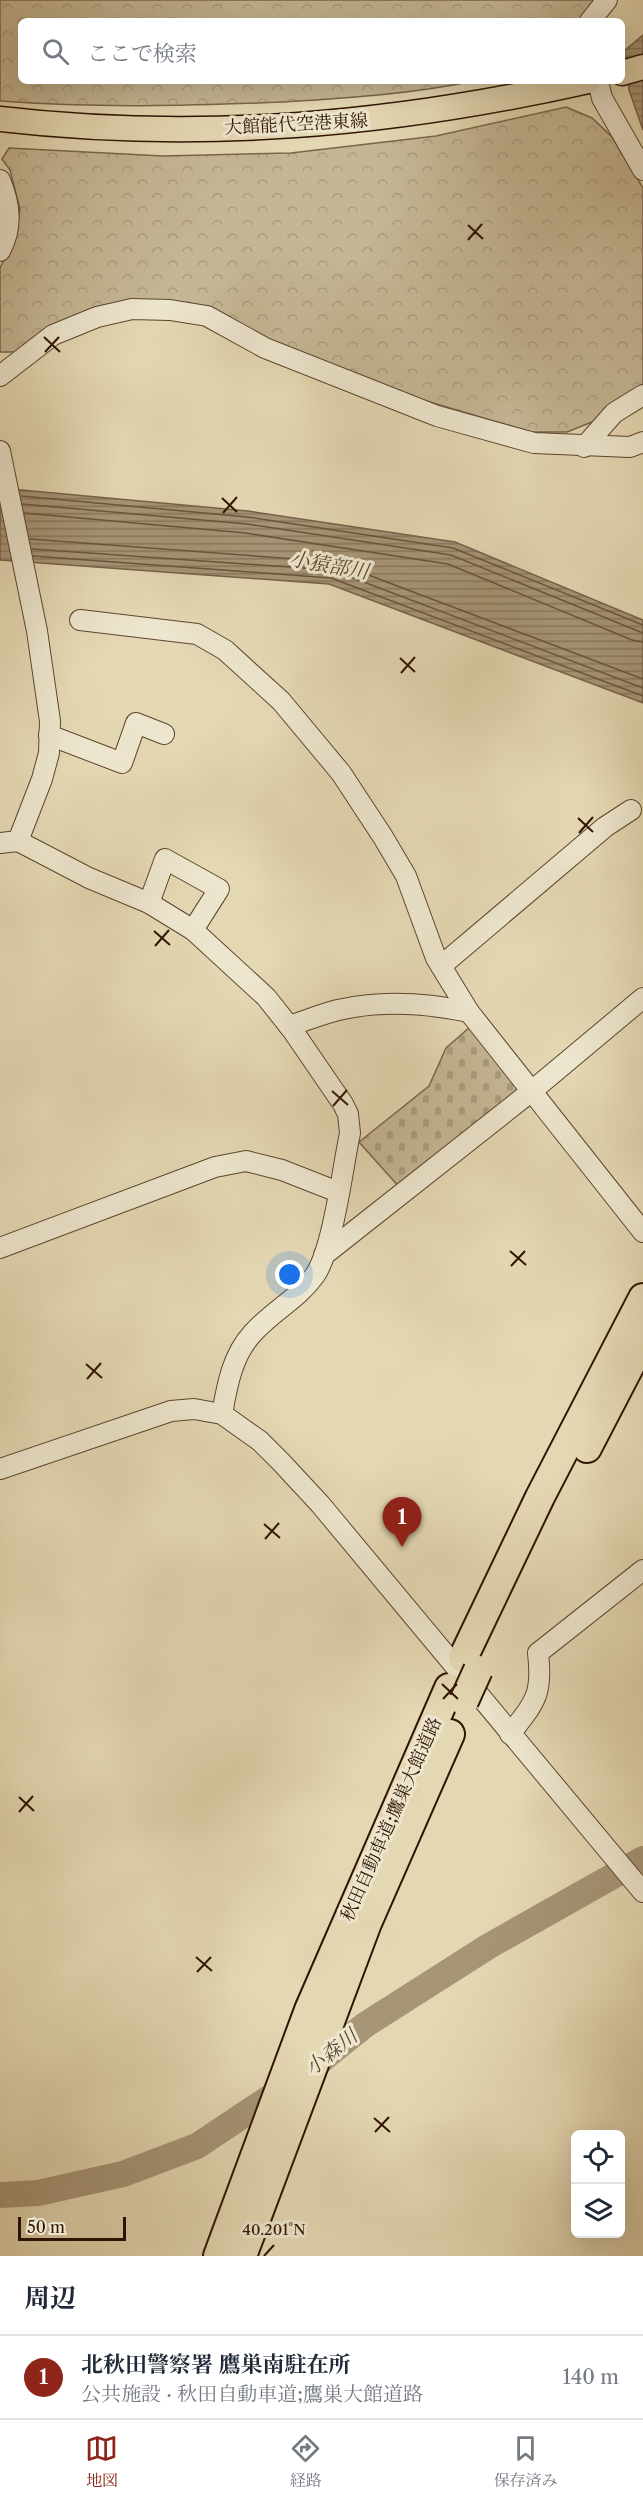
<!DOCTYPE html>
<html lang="ja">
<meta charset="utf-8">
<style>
:root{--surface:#fff;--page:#f2f2f3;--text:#1f2937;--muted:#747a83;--line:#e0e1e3;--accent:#8f2418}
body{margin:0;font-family:"Libre Caslon Text","Noto Serif JP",serif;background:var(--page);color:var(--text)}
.controls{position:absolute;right:18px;bottom:18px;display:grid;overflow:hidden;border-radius:9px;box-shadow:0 6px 24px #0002}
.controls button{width:54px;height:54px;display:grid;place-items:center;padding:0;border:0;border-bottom:2px solid var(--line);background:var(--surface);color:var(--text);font:30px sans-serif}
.scale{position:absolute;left:18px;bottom:15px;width:108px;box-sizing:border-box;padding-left:6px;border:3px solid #2f1403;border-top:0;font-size:16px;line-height:21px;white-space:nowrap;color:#2f1403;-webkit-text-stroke:4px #ede6ce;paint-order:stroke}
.you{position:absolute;left:290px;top:1275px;width:21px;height:21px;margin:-15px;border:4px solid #fff;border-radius:50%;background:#1a73e8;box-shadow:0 0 0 9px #1a73e833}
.badge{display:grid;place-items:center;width:39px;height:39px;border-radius:50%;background:var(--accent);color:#fff;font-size:20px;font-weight:700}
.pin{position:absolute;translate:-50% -50px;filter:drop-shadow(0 2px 3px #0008)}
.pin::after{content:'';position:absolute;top:32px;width:21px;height:18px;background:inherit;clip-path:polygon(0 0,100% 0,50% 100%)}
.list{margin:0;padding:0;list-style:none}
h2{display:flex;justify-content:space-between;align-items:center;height:78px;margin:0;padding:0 24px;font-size:26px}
h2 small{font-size:20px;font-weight:400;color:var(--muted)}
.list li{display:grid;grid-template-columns:39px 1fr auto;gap:18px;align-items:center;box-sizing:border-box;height:84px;padding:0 24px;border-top:2px solid var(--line)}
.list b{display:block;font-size:22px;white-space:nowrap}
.list p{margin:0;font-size:20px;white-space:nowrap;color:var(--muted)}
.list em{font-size:20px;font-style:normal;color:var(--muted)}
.icon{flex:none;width:33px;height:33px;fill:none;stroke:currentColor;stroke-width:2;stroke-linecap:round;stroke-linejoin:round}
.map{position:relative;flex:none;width:643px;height:2256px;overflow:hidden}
.search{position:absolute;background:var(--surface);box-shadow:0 6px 24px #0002;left:18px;right:18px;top:18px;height:66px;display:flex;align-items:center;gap:15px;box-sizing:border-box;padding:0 21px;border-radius:9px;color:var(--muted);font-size:22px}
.sheet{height:162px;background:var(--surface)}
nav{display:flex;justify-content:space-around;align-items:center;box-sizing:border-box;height:84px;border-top:2px solid var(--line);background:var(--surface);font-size:16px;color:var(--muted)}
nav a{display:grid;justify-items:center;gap:3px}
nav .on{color:var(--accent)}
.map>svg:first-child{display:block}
.forest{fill:url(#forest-crowns);stroke:#7a664c;stroke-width:1.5}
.cemetery{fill:url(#cemetery-stones);stroke:#7a664c;stroke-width:1.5}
.water{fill:url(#water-rules);stroke:#766149;stroke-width:1.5}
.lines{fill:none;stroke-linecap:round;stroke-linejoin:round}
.shore{stroke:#6a543d;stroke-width:1.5}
.river{stroke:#a69577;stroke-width:26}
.minor-casing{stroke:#5c452f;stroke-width:22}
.major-casing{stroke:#2f1403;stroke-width:27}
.highway-casing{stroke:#2f1403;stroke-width:32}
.minor{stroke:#ede6ce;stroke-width:20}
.major{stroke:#e4d8b3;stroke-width:24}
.highway{stroke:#e4d8b3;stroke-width:28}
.highway-bridge-casing{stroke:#2f1403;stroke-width:32;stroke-linecap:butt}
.highway-bridge{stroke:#e4d8b3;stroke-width:28}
.ticks{fill:none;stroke:#2f1403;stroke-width:2}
.labels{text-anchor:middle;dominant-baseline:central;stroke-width:6;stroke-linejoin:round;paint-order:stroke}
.street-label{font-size:18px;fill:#2f1403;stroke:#ede6ce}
.water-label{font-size:20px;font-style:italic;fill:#5f4831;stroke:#ede6ce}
.ticks-label{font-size:15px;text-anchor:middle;fill:#2f1403;stroke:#ede6ce;stroke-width:6;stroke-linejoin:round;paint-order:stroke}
</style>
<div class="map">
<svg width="643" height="2256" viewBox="0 0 643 2256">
<defs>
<pattern id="forest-crowns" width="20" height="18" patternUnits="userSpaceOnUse" patternTransform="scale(1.5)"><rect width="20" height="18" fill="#c5b795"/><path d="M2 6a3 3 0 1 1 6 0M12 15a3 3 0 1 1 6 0" fill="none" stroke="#aa9c7f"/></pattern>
<pattern id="cemetery-stones" width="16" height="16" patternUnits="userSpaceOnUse" patternTransform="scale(1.5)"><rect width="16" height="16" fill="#c5b795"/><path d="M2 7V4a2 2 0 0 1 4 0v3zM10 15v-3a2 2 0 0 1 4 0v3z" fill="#aa9c7f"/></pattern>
<pattern id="water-rules" width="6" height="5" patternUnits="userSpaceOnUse" patternTransform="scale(1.5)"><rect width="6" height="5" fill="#a69577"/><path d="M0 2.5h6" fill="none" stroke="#88785f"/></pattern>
</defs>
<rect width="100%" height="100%" fill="#e4d8b3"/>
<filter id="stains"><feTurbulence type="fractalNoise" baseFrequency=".00333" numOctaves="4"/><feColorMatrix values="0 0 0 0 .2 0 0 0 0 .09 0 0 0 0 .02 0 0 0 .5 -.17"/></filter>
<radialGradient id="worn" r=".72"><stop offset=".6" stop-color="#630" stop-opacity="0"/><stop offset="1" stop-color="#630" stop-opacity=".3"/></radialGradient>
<g class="forest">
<path d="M0,0H601L584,21H21V81H474C412,94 346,98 283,102C188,106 94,108 0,101Z"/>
<path d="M566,107L592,118L612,137L643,188V388L597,420L567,432H531L396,392L254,336L208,309L55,326L15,352H0V268L15,237L20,209L10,170L2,159L9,148L163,156L291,153L436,136Z"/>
</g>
<path class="cemetery" d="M470,1027L523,1090L400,1188L359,1142L429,1086L446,1048Z"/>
<g class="water">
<path d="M643,35V130L629,90L624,51Z"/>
<path d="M0,488L248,511L455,542L643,620V703L329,584L0,560Z"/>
</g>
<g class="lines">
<g class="shore">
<path d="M21,496L247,517L453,548L643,625"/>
<path d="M22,504L247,524L451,555L643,633"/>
<path d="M24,513L245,533L448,564L632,640L643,642"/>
<path d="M30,539L334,562L643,679"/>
<path d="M32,549L332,570L643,688"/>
<path d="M33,556L331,578L643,696"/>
</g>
<path class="river" d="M0,2195L38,2193L123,2174L197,2146L299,2078L365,2025L489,1946L643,1859"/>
<defs>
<g id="minor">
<path d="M590,21L607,0"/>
<path d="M598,81L602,98L643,170"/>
<path d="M0,180C10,204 13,227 0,251"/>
<path d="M0,376L53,335L97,317L132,309L170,310L207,316L265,348L437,416L534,443L630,447L643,442"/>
<path d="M584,447L614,413L643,395"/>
<path d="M0,451L37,631L50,721L49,753L42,779L18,841"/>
<path d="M80,620L197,634L225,650L281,701L341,773L383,837L406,876L436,958L469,1012L643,1232"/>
<path d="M49,735L122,763L136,723L164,734"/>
<path d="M0,843L18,841L89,878L149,903L193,930L266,997L293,1031L343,1104L348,1114L350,1133C343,1166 333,1249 315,1275C298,1299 271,1312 252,1334C232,1356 227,1386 222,1414"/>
<path d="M149,903L165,859L219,889L193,930"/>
<path d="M441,966L605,827L631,810"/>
<path d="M289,1026C305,1021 322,1014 338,1010C381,1000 426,1003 469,1012"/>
<path d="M0,1248L215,1167L246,1161L282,1170L338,1192"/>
<path d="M324,1255L533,1090L643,998"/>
<path d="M0,1469L171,1411L194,1409L222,1414L260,1441L281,1462L320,1504L643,1892"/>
<path d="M510,1734C535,1702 543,1695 538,1653L643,1570"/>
</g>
<g id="major">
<path d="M622,73L643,67"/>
<path d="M0,119C200,142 392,125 588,81"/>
</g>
<g id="highway">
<path d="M587,1448L643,1340"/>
<path d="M463,1658L540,1497L643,1298"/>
<path d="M218,2256L309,2010L449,1688"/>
<path d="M242,2256L367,1923L450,1734"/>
</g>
</defs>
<use href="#minor" class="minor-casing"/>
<use href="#major" class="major-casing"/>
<use href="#highway" class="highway-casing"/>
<use href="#minor" class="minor"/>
<use href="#major" class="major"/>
<use href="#highway" class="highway"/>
<defs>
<path id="highway-bridge" d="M464,1701L478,1670"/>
</defs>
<use href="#highway-bridge" class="highway-bridge-casing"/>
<use href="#highway-bridge" class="highway-bridge"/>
</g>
<path class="ticks" d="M468,225L483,239M468,240L482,224M44,337L60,352M45,352L59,337M222,498L237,512M223,513L237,497M400,658L415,672M401,673L415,657M578,818L593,832M579,833L593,817M154,931L170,945M155,946L169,930M332,1091L348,1105M333,1106L347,1090M510,1251L526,1265M511,1266L525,1251M86,1364L102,1378M87,1379L101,1363M264,1524L280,1538M265,1539L279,1523M442,1684L458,1699M443,1699L457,1684M19,1797L34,1811M19,1812L33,1796M196,1957L212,1971M197,1972L211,1957M374,2118L390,2132M375,2132L389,2117M264,2256L274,2245"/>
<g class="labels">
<g class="street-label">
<text transform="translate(296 124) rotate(-3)">大館能代空港東線</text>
<text transform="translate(391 1819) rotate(-66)">秋田自動車道;鷹巣大館道路</text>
</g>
<g class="water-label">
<text transform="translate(329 565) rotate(10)">小猿部川</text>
<text transform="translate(331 2052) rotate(-39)">小森川</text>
</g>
</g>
<g class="ticks-label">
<text x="274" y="2235">40.201°N</text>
</g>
<rect width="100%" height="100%" filter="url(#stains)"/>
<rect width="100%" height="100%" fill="url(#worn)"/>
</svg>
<div class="controls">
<button><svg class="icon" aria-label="locate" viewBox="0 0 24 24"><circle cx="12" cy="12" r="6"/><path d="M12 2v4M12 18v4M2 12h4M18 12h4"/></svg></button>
<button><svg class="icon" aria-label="layers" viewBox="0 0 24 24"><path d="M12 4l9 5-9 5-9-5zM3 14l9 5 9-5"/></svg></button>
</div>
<div class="scale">50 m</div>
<div class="you"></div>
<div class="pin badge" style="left:402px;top:1547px">1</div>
<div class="search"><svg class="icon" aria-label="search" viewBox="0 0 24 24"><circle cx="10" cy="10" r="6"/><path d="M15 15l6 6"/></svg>ここで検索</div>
</div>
<section class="sheet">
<h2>周辺<small></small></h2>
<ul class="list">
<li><span class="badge">1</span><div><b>北秋田警察署 鷹巣南駐在所</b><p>公共施設 · 秋田自動車道;鷹巣大館道路</p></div><em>140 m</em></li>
</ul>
</section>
<nav>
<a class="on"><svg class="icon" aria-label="map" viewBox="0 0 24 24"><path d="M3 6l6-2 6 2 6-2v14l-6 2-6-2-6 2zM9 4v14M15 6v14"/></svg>地図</a>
<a><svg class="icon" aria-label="directions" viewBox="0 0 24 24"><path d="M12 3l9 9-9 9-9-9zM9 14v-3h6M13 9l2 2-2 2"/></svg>経路</a>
<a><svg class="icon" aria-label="saved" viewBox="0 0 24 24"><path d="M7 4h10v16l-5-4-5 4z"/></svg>保存済み</a>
</nav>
